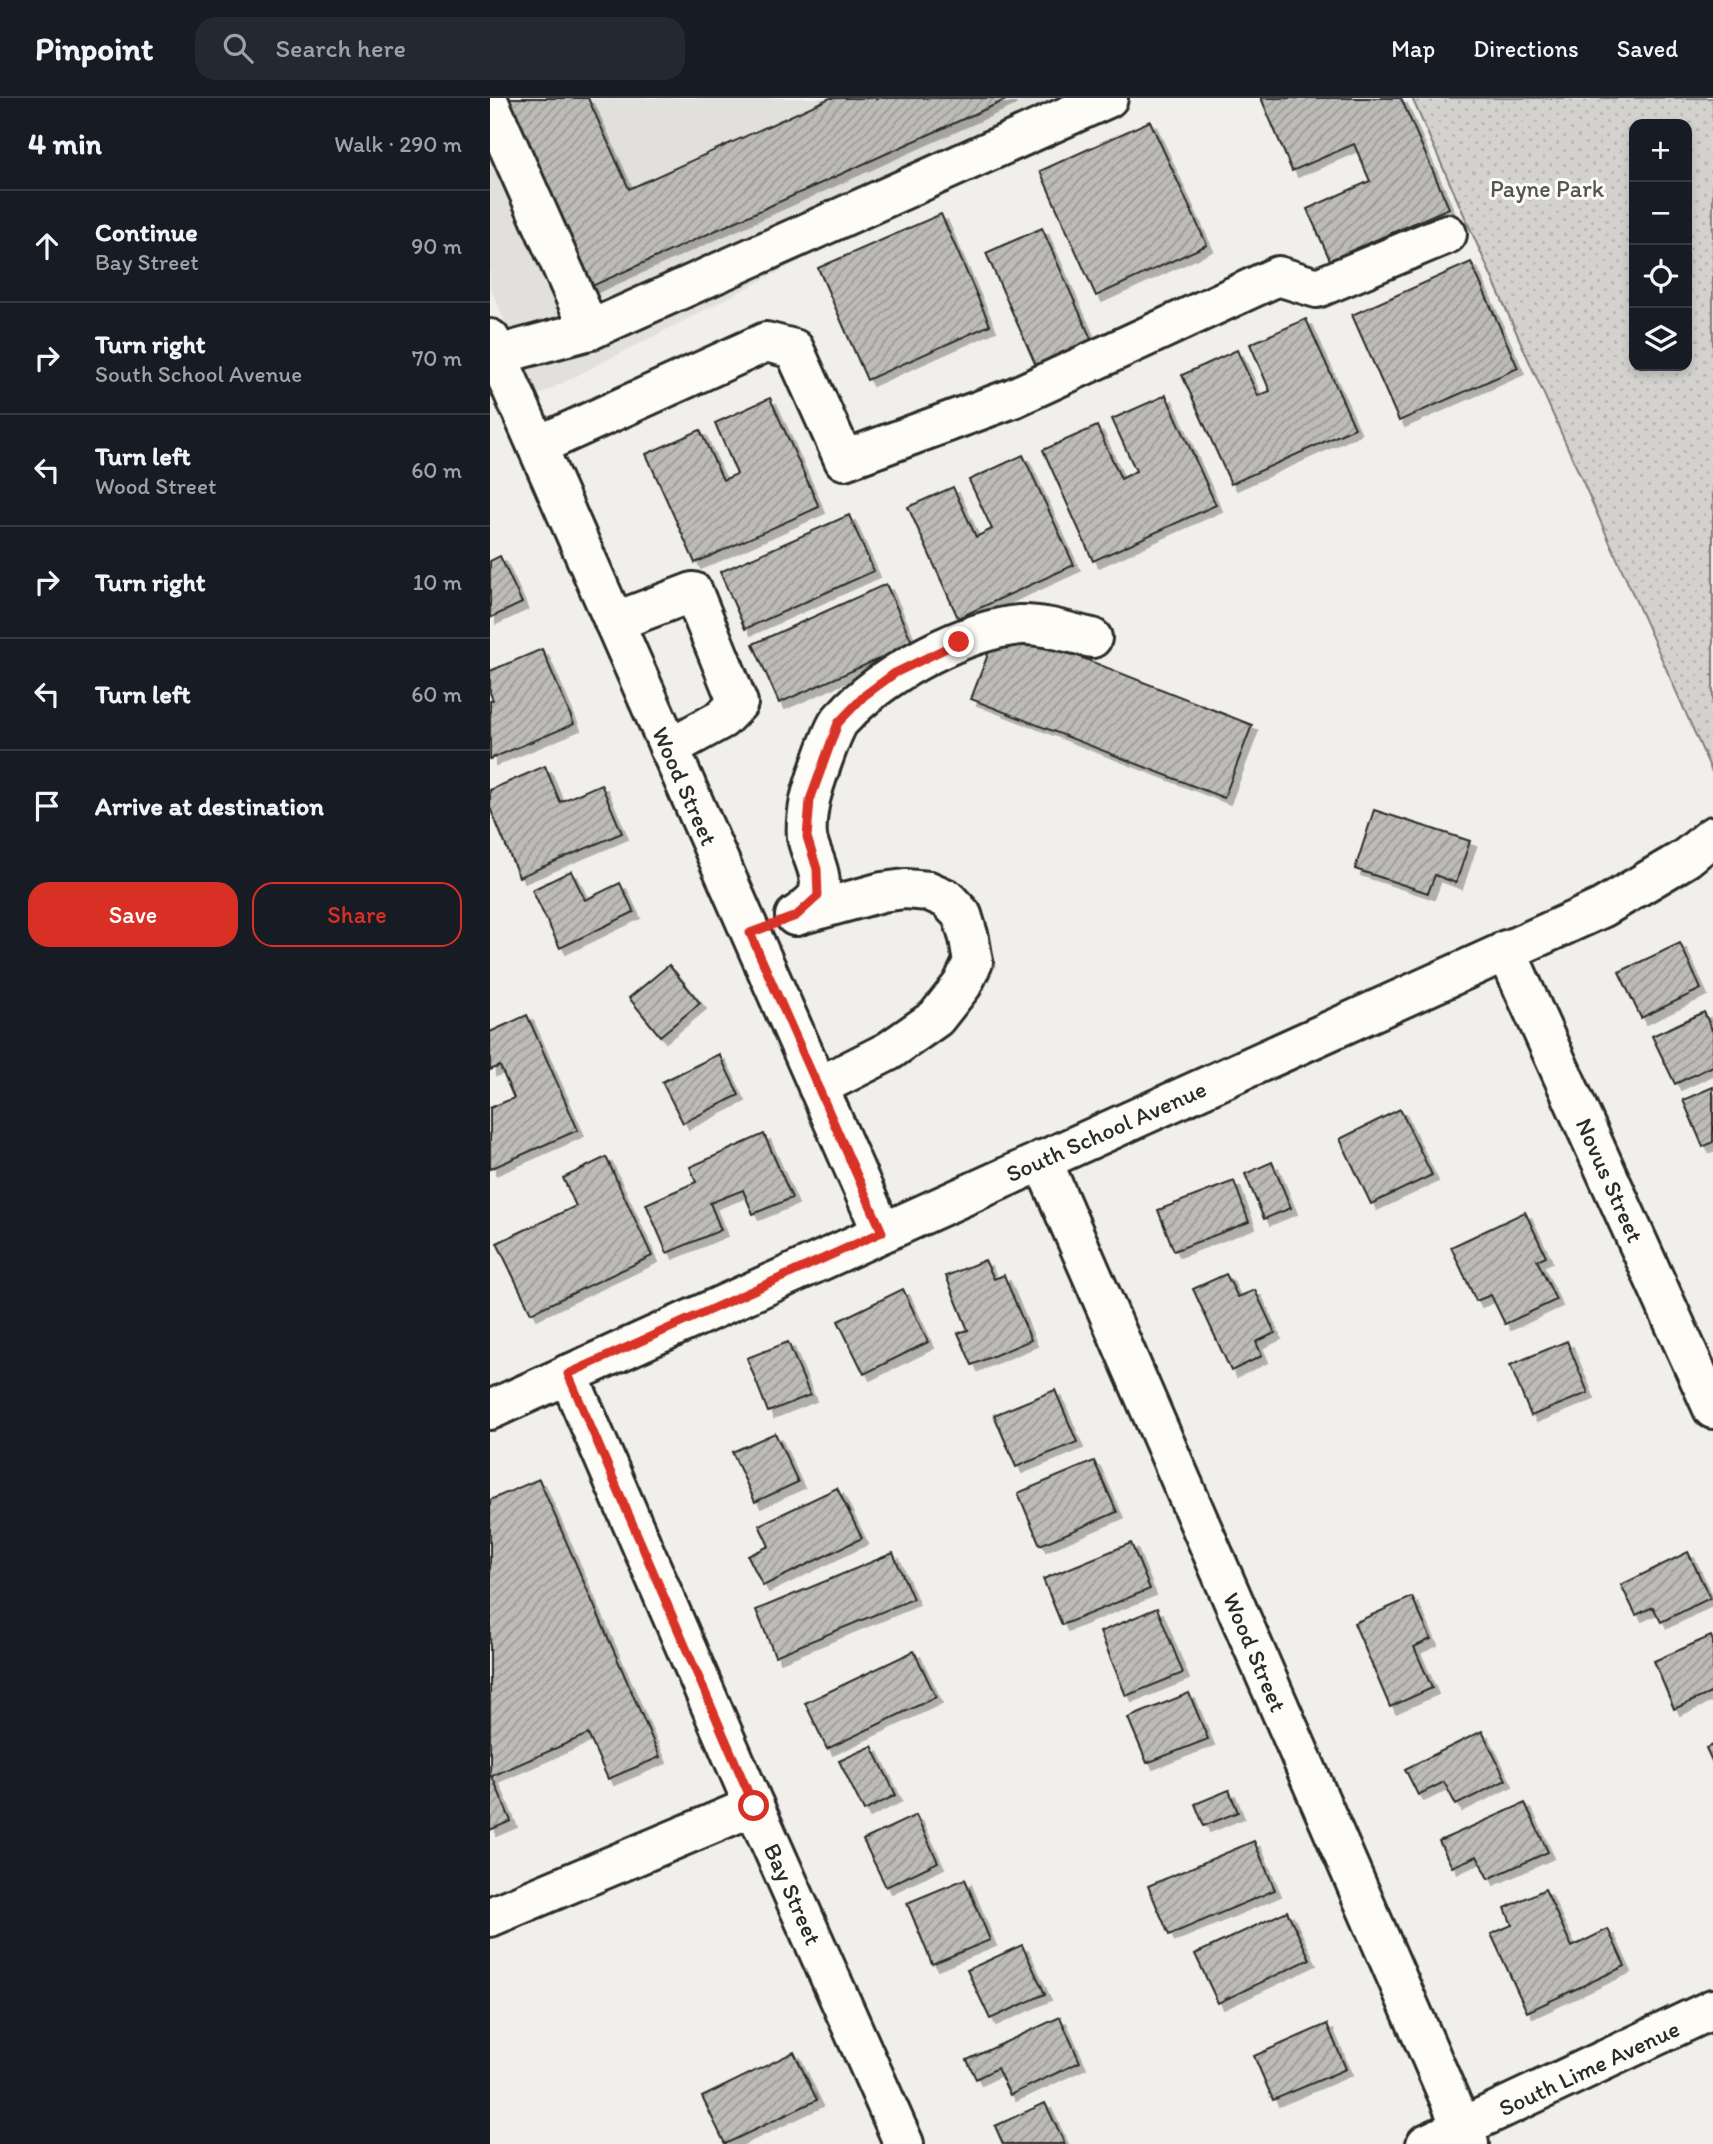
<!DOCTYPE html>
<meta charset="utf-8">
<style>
:root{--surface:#171b24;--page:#242831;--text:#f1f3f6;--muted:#9ea1a6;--line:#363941;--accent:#d93025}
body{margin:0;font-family:Itim,sans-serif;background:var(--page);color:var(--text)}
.controls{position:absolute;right:21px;top:21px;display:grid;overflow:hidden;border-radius:14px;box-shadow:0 4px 10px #0003}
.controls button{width:63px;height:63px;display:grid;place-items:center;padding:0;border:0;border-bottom:2px solid var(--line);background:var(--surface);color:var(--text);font:35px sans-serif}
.stop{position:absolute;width:21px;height:21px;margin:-16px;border:5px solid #d93025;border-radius:50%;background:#fff}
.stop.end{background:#d93025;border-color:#fff;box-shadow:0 2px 7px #0008}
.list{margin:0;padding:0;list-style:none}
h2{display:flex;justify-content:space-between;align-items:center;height:91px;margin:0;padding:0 28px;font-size:30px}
h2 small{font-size:23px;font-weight:400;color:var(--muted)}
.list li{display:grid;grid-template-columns:46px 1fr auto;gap:21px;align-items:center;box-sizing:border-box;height:112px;padding:0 28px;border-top:2px solid var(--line)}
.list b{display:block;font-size:26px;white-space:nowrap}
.list p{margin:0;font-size:23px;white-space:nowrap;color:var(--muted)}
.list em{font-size:23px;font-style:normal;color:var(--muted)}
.actions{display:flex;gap:14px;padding:21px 28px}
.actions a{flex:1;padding:16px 0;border:2px solid var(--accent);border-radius:21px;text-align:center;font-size:24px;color:var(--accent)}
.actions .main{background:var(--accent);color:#fff}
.icon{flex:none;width:38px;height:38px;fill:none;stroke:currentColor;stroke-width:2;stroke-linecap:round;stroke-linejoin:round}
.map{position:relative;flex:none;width:1223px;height:2046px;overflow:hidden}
header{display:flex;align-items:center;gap:42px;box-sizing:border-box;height:98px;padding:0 35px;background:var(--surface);border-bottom:2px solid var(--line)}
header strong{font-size:33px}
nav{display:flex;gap:38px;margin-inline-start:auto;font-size:24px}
.search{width:490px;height:63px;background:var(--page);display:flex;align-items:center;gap:18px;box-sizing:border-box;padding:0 24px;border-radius:21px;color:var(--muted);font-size:26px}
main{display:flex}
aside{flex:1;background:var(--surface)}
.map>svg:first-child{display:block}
.built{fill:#e1e0dc}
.park{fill:url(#park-dots);stroke:#7f7e7d;stroke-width:2;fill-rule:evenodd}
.building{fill:url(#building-hatch);stroke:#2b2b2b;stroke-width:2;filter:url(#shadow)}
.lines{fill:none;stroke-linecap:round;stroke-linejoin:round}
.minor-casing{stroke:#2b2b2b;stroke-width:44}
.minor{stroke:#fdfcf7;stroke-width:38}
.route{stroke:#d93025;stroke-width:9}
.labels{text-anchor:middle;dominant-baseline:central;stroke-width:6;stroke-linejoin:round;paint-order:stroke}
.park-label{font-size:24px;fill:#555554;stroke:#fdfcf7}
.street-label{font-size:24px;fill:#2b2b2b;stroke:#fdfcf7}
</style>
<header>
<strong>Pinpoint</strong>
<div class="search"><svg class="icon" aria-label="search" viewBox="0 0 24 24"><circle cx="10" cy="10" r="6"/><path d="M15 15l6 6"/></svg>Search here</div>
<nav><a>Map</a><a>Directions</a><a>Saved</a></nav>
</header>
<main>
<aside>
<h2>4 min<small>Walk · 290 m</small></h2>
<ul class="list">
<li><svg class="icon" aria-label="ahead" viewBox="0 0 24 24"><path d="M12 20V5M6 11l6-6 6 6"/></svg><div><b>Continue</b><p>Bay Street</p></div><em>90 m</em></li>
<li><svg class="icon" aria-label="right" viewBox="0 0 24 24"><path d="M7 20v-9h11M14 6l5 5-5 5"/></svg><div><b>Turn right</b><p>South School Avenue</p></div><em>70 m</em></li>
<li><svg class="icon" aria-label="left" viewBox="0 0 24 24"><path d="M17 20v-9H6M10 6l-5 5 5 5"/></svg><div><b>Turn left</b><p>Wood Street</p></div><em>60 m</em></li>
<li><svg class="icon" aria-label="right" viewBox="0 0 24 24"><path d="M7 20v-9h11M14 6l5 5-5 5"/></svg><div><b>Turn right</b></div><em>10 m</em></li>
<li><svg class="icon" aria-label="left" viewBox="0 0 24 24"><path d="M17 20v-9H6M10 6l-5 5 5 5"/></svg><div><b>Turn left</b></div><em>60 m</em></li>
<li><svg class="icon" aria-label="arrive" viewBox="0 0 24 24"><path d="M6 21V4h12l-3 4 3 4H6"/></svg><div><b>Arrive at destination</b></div></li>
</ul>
<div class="actions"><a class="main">Save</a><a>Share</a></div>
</aside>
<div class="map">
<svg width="1223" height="2046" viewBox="0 0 1223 2046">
<defs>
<pattern id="park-dots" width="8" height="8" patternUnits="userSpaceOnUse" patternTransform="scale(1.75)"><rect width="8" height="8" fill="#d3d2cf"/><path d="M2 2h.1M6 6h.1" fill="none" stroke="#b5b4b2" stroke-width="1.8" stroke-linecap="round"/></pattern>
<pattern id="building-hatch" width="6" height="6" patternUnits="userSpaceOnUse" patternTransform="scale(1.75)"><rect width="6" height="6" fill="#bdbcb8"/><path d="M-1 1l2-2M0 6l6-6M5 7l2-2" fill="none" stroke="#9a9996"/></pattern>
<filter id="shadow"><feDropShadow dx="6" dy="6" stdDeviation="0" flood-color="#0004"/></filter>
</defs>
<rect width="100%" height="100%" fill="#f0efeb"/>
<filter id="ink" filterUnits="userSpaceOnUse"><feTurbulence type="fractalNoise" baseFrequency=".0143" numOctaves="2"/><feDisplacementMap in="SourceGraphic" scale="14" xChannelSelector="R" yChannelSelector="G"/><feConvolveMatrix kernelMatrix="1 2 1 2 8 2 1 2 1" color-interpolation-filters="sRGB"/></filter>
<g filter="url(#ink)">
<path class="built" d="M0,0H627L47,298L0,189Z"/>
<path class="park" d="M922,0H1223V676ZM1144,26H1197V268H1144Z"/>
<g class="building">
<path d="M17,0H98L139,91L340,0H520L100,189Z"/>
<path d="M771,0H911L959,110L840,162L817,111L880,83L864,46L802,73Z"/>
<path d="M660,23L717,147L606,198L550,73Z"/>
<path d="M451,116L500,227L377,282L328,170Z"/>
<path d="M552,130L603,245L547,270L496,155Z"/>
<path d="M981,164L1028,270L909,323L862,217Z"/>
<path d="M816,221L865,330L741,386L692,277L747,252L768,298L780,293L760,246Z"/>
<path d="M676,297L726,407L603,463L553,352L607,328L631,381L646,373L622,321Z"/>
<path d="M280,300L329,409L205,465L156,356L210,332L233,382L247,376L225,325Z"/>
<path d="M533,357L584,467L468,520L418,409L463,389L486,439L502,431L479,382Z"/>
<path d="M359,417L384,473L255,531L230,474Z"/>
<path d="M10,458L32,505L0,520V463Z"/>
<path d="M396,486L423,546L289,605L263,546Z"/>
<path d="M509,527L762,627L734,700L481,601Z"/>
<path d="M52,551L84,626L0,661V603L3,602L0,595V573Z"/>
<path d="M55,668L70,704L111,686L132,735L29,779L0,710V692Z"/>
<path d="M884,712L980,743L966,785L945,777L938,795L865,771Z"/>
<path d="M81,773L95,802L130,785L144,814L70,850L42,792Z"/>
<path d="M1190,845L1211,891L1151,920L1129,874Z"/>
<path d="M179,867L210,905L170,938L139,900Z"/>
<path d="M1214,914L1223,934V968L1185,986L1162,938Z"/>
<path d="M37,917L88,1032L0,1071V1010L24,1000L10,968L0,972V934Z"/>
<path d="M229,956L249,997L193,1025L172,984Z"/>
<path d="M1223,989V1044L1213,1049L1193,1002Z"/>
<path d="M910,1011L942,1077L881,1106L850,1041Z"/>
<path d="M274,1036L302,1100L263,1116L253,1092L220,1105L231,1132L177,1155L156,1106L206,1084L200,1069Z"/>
<path d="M116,1059L162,1158L41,1215L7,1145L86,1108L73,1080Z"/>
<path d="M782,1064L801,1110L774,1121L755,1076Z"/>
<path d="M744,1083L759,1124L684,1153L668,1112Z"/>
<path d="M1035,1114L1056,1158L1047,1162L1066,1202L1015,1226L1001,1197L986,1203L961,1149Z"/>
<path d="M495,1162L504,1181L514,1177L541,1242L482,1267L468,1235L478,1232L456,1178Z"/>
<path d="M736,1176L748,1199L765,1192L785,1235L766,1244L772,1258L741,1273L703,1191Z"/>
<path d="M413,1191L438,1244L374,1276L348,1223Z"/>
<path d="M1077,1243L1098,1295L1041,1318L1020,1267Z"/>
<path d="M298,1244L320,1297L278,1314L257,1260Z"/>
<path d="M565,1292L587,1344L526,1369L504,1317Z"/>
<path d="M285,1335L308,1384L265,1404L242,1354Z"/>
<path d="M604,1363L627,1414L550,1447L528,1395Z"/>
<path d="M49,1381L170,1659L118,1681L98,1636L2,1678L21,1723L0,1732V1402Z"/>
<path d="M347,1390L372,1440L273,1488L258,1458L279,1448L269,1427Z"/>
<path d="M641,1445L660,1491L572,1527L553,1481Z"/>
<path d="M1198,1454L1220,1500L1171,1524L1163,1509L1146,1517L1131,1487Z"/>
<path d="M403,1455L423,1501L285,1558L266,1512Z"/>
<path d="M922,1499L941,1541L924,1549L942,1590L900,1609L864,1525Z"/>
<path d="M667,1510L693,1575L636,1598L610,1534Z"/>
<path d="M1221,1538L1223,1543V1594L1184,1611L1164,1563Z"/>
<path d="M424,1553L446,1599L337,1651L315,1605Z"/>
<path d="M699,1595L718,1641L657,1665L638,1620Z"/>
<path d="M992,1633L1016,1682L966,1707L954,1684L928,1697L915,1671Z"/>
<path d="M1223,1647V1665L1216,1650Z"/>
<path d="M382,1648L406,1697L374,1713L349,1663Z"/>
<path d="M739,1692L748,1714L714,1728L705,1706Z"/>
<path d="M1035,1705L1058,1754L998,1781L987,1758L962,1769L949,1743Z"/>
<path d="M426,1717L448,1764L396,1789L373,1742Z"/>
<path d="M764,1743L785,1792L679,1837L658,1788Z"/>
<path d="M475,1781L500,1842L442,1866L417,1805Z"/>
<path d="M1055,1791L1082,1849L1118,1831L1135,1868L1037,1914L1001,1836L1022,1827L1015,1810Z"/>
<path d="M797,1813L820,1861L728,1905L705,1856Z"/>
<path d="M532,1847L555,1896L500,1921L477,1872Z"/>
<path d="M570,1919L590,1964L520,1997L507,1970L486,1981L477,1962Z"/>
<path d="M837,1926L856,1971L783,2002L764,1958Z"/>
<path d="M304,1954L327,2002L235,2046L212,1999Z"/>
<path d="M555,2005L575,2046H513L505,2028Z"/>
</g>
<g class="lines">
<defs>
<g id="minor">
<path d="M0,7L100,232L7,257"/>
<path d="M100,232L618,0"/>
<path d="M0,241L392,1134"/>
<path d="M47,348L276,244L304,251L354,362L523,300L788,178L827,190L957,136"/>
<path d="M124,524L203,494L248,605L232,621L179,650"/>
<path d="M305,818L392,794L415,791L439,793L457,801L472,817L479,840L483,864L472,887L446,920L399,953L328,989"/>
<path d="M306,818C313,812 325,804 328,796C335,777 320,757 317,739C316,728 318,712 320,702C324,685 339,642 347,627C350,621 357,616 361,611C400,573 474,532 530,527C554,526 579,535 602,540"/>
<path d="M1016,852L1223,1311"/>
<path d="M552,1062L979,2046"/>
<path d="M78,1276L264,1708L414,2046"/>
<path d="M0,1312L1112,810L1196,760L1223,738"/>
<path d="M0,1819L264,1708"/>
<path d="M936,2046L1223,1911"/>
</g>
</defs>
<use href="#minor" class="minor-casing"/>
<use href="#minor" class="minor"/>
</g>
</g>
<g class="lines" filter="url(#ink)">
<path class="route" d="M264,1708L78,1276L392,1134L260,835L306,818L328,798L327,771L317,739L320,702L348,625L375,597L405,575L469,544"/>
</g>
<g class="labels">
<g class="park-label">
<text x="1057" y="90">Payne Park</text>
</g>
<g class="street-label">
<text transform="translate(195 688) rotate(66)">Wood Street</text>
<text transform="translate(616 1033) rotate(-24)">South School Avenue</text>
<text transform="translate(1120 1082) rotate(66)">Novus Street</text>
<text transform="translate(765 1554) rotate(67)">Wood Street</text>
<text transform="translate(303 1796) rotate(66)">Bay Street</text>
<text transform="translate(1099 1970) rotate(-25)">South Lime Avenue</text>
</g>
</g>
</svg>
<div class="controls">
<button>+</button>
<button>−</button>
<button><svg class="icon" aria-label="locate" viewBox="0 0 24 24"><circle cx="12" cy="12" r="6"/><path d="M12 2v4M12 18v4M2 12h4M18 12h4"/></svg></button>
<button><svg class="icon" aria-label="layers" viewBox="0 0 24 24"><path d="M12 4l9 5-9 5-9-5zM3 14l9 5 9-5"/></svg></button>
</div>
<div class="stop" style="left:264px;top:1708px"></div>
<div class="stop end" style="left:469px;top:544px"></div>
</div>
</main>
